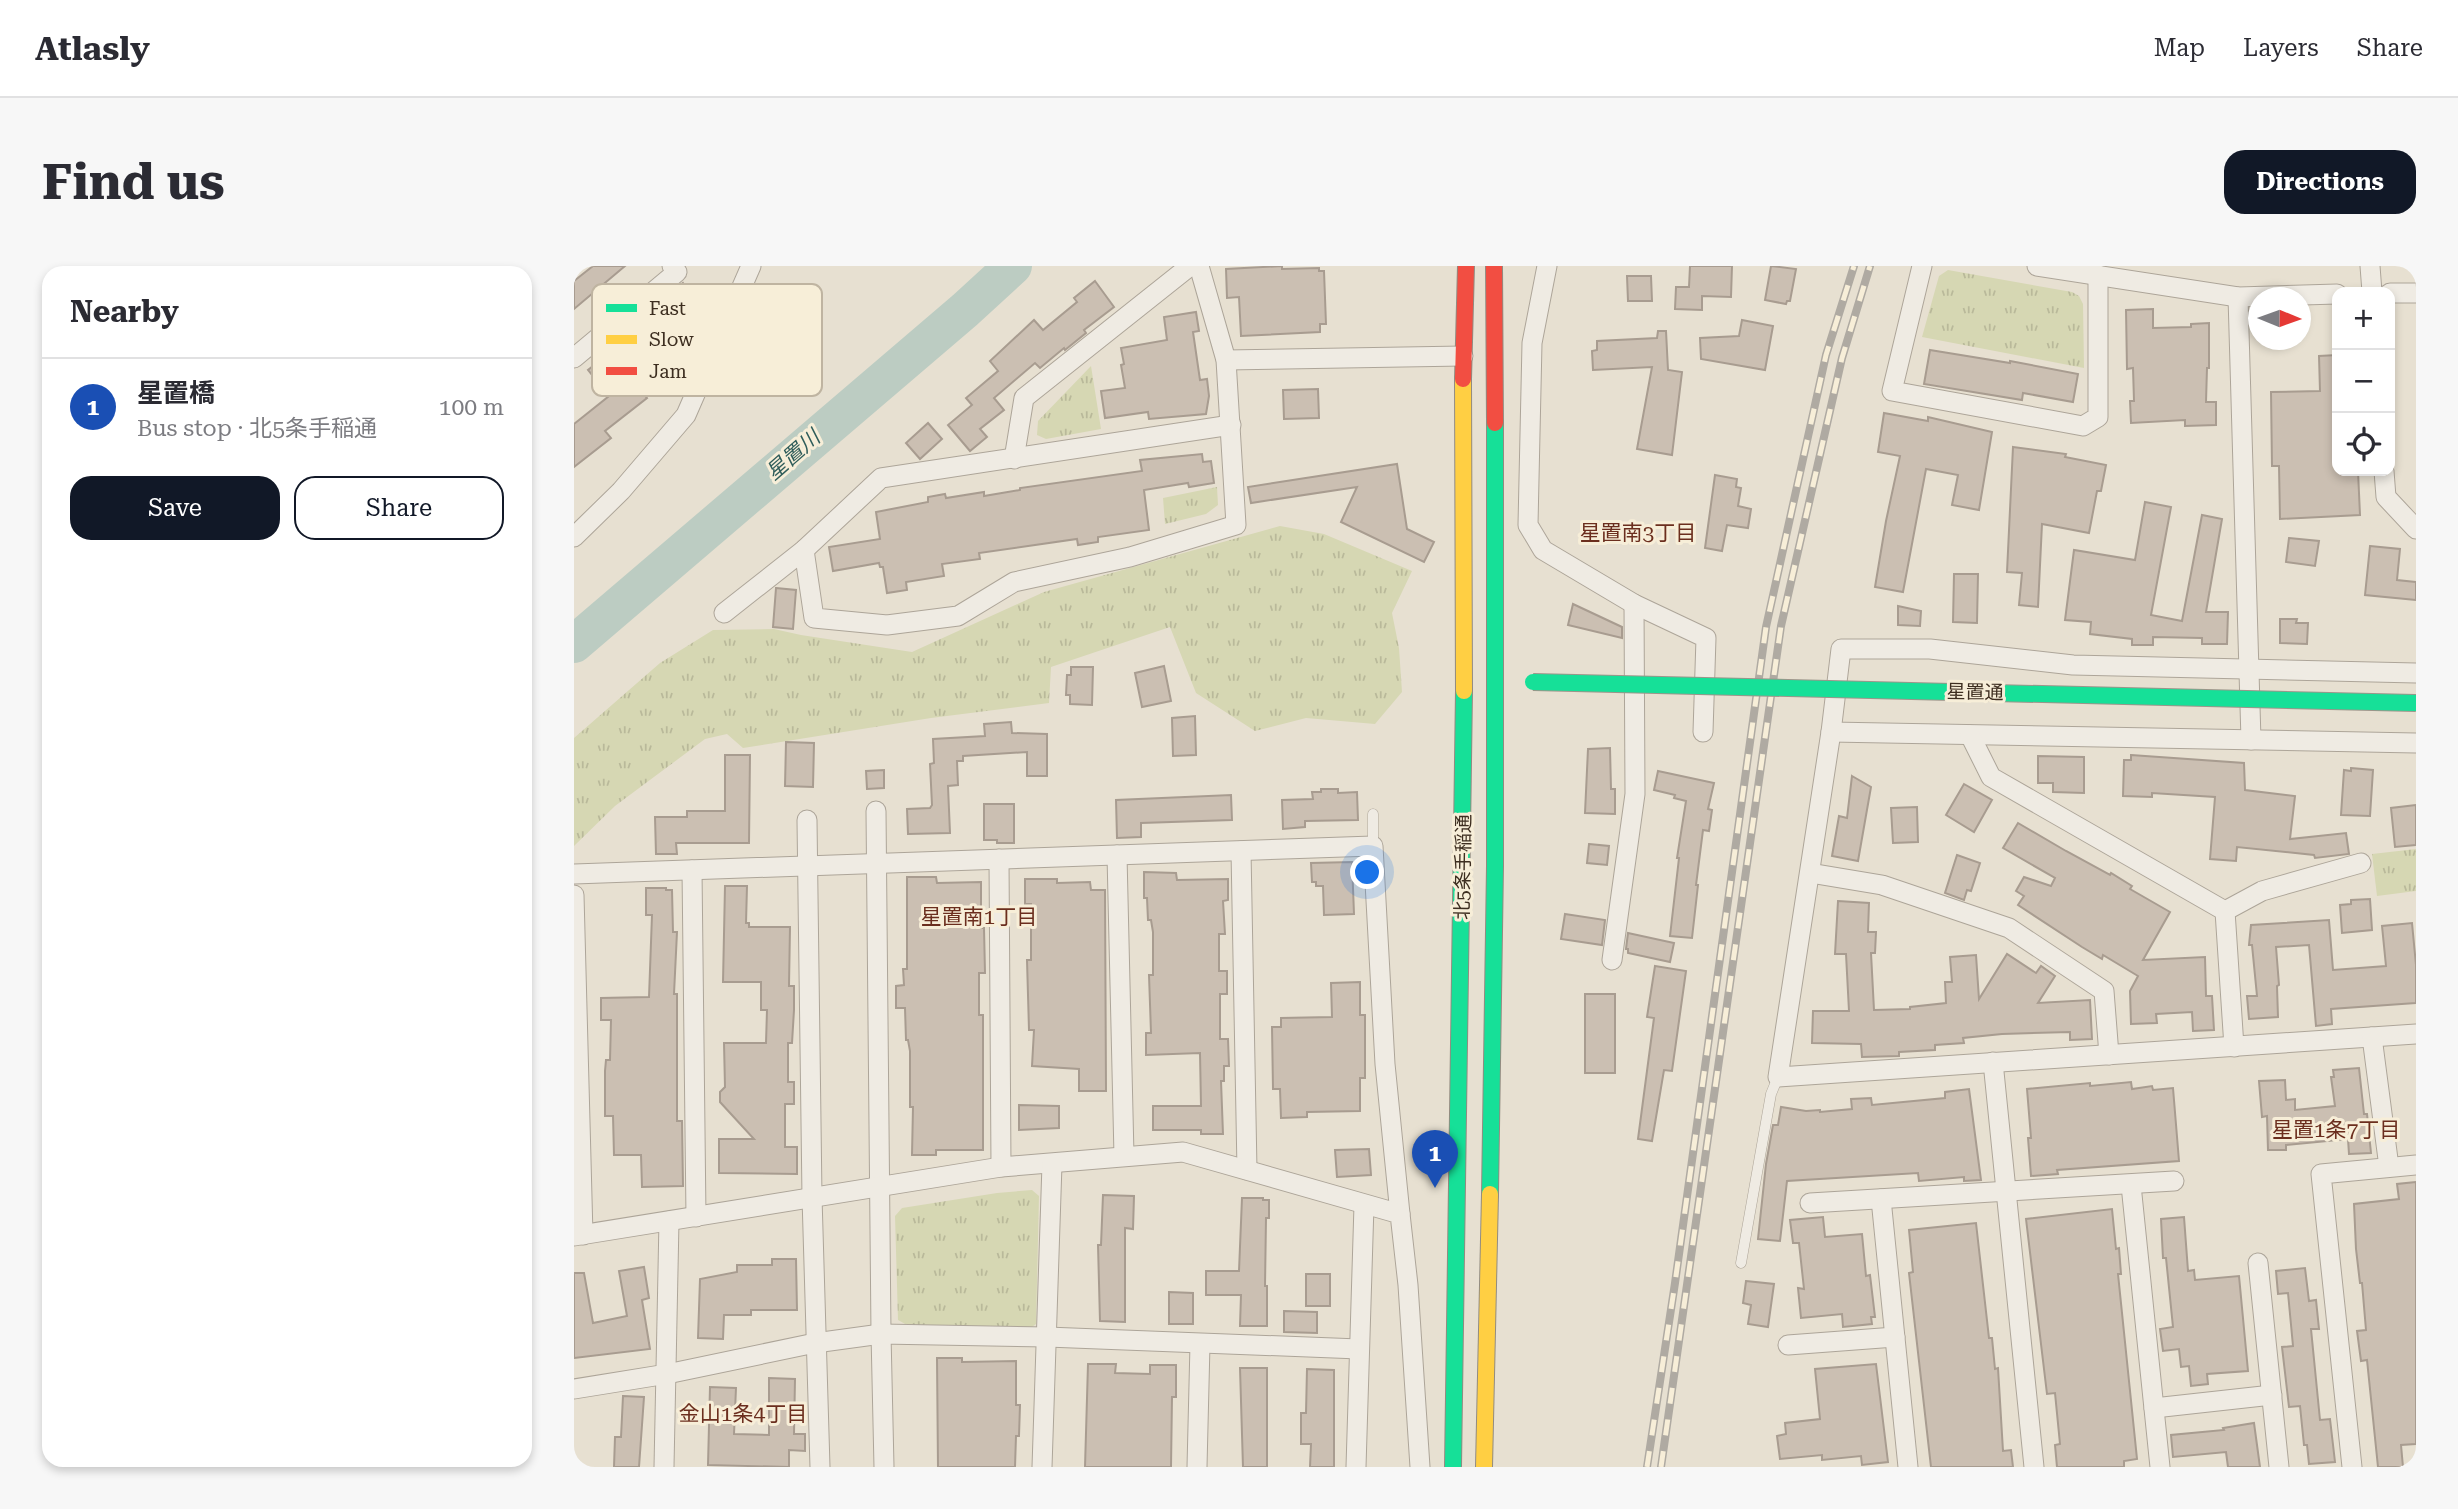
<!DOCTYPE html>
<meta charset="utf-8">
<style>
:root{--surface:#fff;--page:#f7f7f7;--text:#2b2b33;--muted:#7c7c81;--line:#e1e1e2;--accent:#111827}
body{margin:0;font-family:"Roboto Serif","Noto Sans JP",serif;background:var(--page);color:var(--text)}
.controls{position:absolute;right:21px;top:21px;display:grid;overflow:hidden;border-radius:14px;box-shadow:0 4px 10px #0003}
.controls button{width:63px;height:63px;display:grid;place-items:center;padding:0;border:0;border-bottom:2px solid var(--line);background:var(--surface);color:var(--text);font:35px sans-serif}
.compass{position:absolute;left:1674px;top:21px;width:63px;height:63px;border-radius:50%;background:var(--surface);box-shadow:0 4px 10px #0003;rotate:91deg}
.you{position:absolute;left:794px;top:607px;width:24px;height:24px;margin:-18px;border:5px solid #fff;border-radius:50%;background:#1a73e8;box-shadow:0 0 0 10px #1a73e833}
.badge{display:grid;place-items:center;width:46px;height:46px;border-radius:50%;background:var(--accent);color:#fff;font-size:23px;font-weight:700}
.pin{position:absolute;translate:-50% -58px;filter:drop-shadow(0 2px 4px #0008)}
.pin::after{content:'';position:absolute;top:37px;width:24px;height:21px;background:inherit;clip-path:polygon(0 0,100% 0,50% 100%)}
.list{margin:0;padding:0;list-style:none}
h2{display:flex;justify-content:space-between;align-items:center;height:91px;margin:0;padding:0 28px;font-size:30px}
h2 small{font-size:23px;font-weight:400;color:var(--muted)}
.list li{display:grid;grid-template-columns:46px 1fr auto;gap:21px;align-items:center;box-sizing:border-box;height:98px;padding:0 28px;border-top:2px solid var(--line)}
.list b{display:block;font-size:26px;white-space:nowrap}
.list p{margin:0;font-size:23px;white-space:nowrap;color:var(--muted)}
.list em{font-size:23px;font-style:normal;color:var(--muted)}
.actions{display:flex;gap:14px;padding:21px 28px}
.actions a{flex:1;padding:16px 0;border:2px solid var(--accent);border-radius:21px;text-align:center;font-size:24px;color:var(--accent)}
.actions .main{background:var(--accent);color:#fff}
.icon{flex:none;width:38px;height:38px;fill:none;stroke:currentColor;stroke-width:2;stroke-linecap:round;stroke-linejoin:round}
.map{position:relative;flex:none;width:1842px;height:1201px;overflow:hidden;border-radius:21px}
header{display:flex;align-items:center;gap:42px;box-sizing:border-box;height:98px;padding:0 35px;background:var(--surface);border-bottom:2px solid var(--line)}
header strong{font-size:33px}
nav{display:flex;gap:38px;margin-inline-start:auto;font-size:24px}
.intro{display:flex;align-items:center;justify-content:space-between;box-sizing:border-box;height:168px;padding:0 42px}
h1{margin:0;font-size:49px}
.button{padding:18px 32px;border-radius:21px;background:var(--accent);color:#fff;font-size:24px;font-weight:700}
main{display:flex;gap:42px;padding:0 42px}
aside{flex:1;background:var(--surface);border-radius:21px;box-shadow:0 4px 10px #0003}
.map>svg:first-child{display:block}
.park{fill:url(#park-tufts)}
.lines{fill:none;stroke-linecap:round;stroke-linejoin:round}
.river{stroke:#bcccc2;stroke-width:38}
.building{fill:#cbbfb2;stroke:#a89c90;stroke-width:2}
.lane-casing{stroke:#ada599;stroke-width:11}
.street-casing{stroke:#ada599;stroke-width:21}
.fast-casing{stroke:#928b80;stroke-width:18}
.slow-casing{stroke:#928b80;stroke-width:18}
.jam-casing{stroke:#928b80;stroke-width:18}
.lane{stroke:#efebe3;stroke-width:10}
.street{stroke:#efebe3;stroke-width:19}
.fast{stroke:#16e098;stroke-width:16}
.slow{stroke:#ffcf43;stroke-width:16}
.jam{stroke:#f24e42;stroke-width:16}
.rail-casing{stroke:#afaaa2;stroke-width:8}
.rail{stroke:#f7eed8;stroke-width:5;stroke-dasharray:16;stroke-linecap:butt}
.fast-bridge-casing{stroke:#9c958a;stroke-width:18;stroke-linecap:butt}
.fast-bridge{stroke:#16e098;stroke-width:16}
.labels{text-anchor:middle;dominant-baseline:central;stroke-width:6;stroke-linejoin:round;paint-order:stroke}
.street-label{font-size:19px;fill:#3d2e20;stroke:#f7eed8}
.water-label{font-size:21px;font-style:italic;fill:#2f5d5a;stroke:#f7eed8}
.neighbourhood-label{font-size:21px;fill:#6b2e1e;stroke:#f7eed8}
.key{fill:#f7eed8;stroke:#bfb4a1;stroke-width:2}
.key-label{font-size:19px;fill:#3d2e20}
</style>
<header>
<strong>Atlasly</strong>
<nav><a>Map</a><a>Layers</a><a>Share</a></nav>
</header>
<div class="intro"><h1>Find us</h1><a class="button">Directions</a></div>
<main>
<aside>
<h2>Nearby<small></small></h2>
<ul class="list">
<li><span class="badge" style="background:#1a4fb4">1</span><div><b>星置橋</b><p>Bus stop · 北5条手稲通</p></div><em>100 m</em></li>
</ul>
<div class="actions"><a class="main">Save</a><a>Share</a></div>
</aside>
<div class="map">
<svg width="1842" height="1201" viewBox="0 0 1842 1201">
<defs>
<pattern id="park-tufts" width="24" height="20" patternUnits="userSpaceOnUse" patternTransform="scale(1.75)"><rect width="24" height="20" fill="#d6d7b3"/><path d="M3 7l-1-3M5 7V3M7 7l1-3M15 17l-1-3M17 17v-4M19 17l1-3" fill="none" stroke="#b9b99a"/></pattern>
</defs>
<rect width="100%" height="100%" fill="#e7e0d1"/>
<g class="park">
<path d="M1374,4L1498,26L1505,30L1509,38L1510,102L1348,71L1365,10Z"/>
<path d="M517,100L527,163L472,173L463,169L464,155Z"/>
<path d="M643,221L644,239L632,248L591,258L589,232Z"/>
<path d="M706,260L750,268L838,305L818,347L825,382L828,426L801,458L732,452L681,465L622,427L596,361L477,401L475,437L357,452L169,482L153,468L131,473L41,540L0,580V472L86,397L139,364L200,363L227,369L338,386L470,326Z"/>
<path d="M1842,583V625L1803,630L1798,588Z"/>
<path d="M458,924L465,930L462,1058L454,1064L333,1059L324,1054L321,950L328,942L423,927Z"/>
</g>
<g class="lines">
<path class="river" d="M0,378L391,44L439,0"/>
</g>
<g class="building">
<path d="M19,0H51L0,43V15Z"/>
<path d="M708,0V3L745,2V5H750L752,58H746V66L667,70L665,31L653,32L652,3Z"/>
<path d="M1116,0H1158L1157,31L1128,30V44L1101,43L1102,21H1115Z"/>
<path d="M1197,0L1222,3L1216,35H1213L1212,38L1191,34Z"/>
<path d="M1053,10H1077L1078,35H1054Z"/>
<path d="M521,15L540,41L510,64L512,67L491,84L490,82L466,102L461,97L420,132L430,144L406,163L413,171L396,185L374,159L398,139L392,132L424,105L416,95L460,54L469,64L503,36L500,32Z"/>
<path d="M109,17L123,35L83,68L101,90L63,120L73,132L31,165L37,172L0,201V158L35,130L14,104L47,78L43,72Z"/>
<path d="M1579,43V62L1617,61V58L1635,57V102H1633L1632,136H1642V159L1611,160V154L1557,157L1556,135H1560L1559,102L1553,103L1552,44Z"/>
<path d="M622,46L625,65L619,66L626,114L633,113L635,130L632,148L575,153L574,146L531,152L527,125L551,122L547,99L550,98L547,82L593,74L590,51Z"/>
<path d="M1168,54L1199,60L1191,104L1127,93L1126,72L1165,70Z"/>
<path d="M1084,65H1092L1094,104L1108,106L1098,189L1063,183L1078,101L1019,104L1018,85L1023,84V75L1083,72Z"/>
<path d="M1356,84L1436,97V95L1504,108L1499,136L1449,127L1448,134L1350,118Z"/>
<path d="M1763,89V205H1784L1786,249L1706,253L1705,200H1698L1697,126L1746,125L1745,90Z"/>
<path d="M744,123L745,152L710,153L709,124Z"/>
<path d="M1310,147L1354,155V151L1418,166L1405,244L1378,239L1384,209L1352,203L1329,326L1301,321L1312,255L1326,190L1304,186Z"/>
<path d="M354,157L368,173L346,193L332,177Z"/>
<path d="M1439,181L1492,188L1491,191L1532,199L1527,225H1523L1515,267L1468,258L1464,341L1445,339L1448,307L1433,306Z"/>
<path d="M628,188L629,196L637,195L640,217L615,221L614,217L570,224L575,264L524,271V276L504,279L503,273L405,287L406,293L368,298L370,310L332,316L333,324L313,327L309,301H306L305,297L259,305L255,281L306,273L302,246L354,236V231L371,228L372,232L410,226V230L446,224V222L568,205L566,194Z"/>
<path d="M823,198L833,263L860,276L850,296L767,256L783,221L677,237L674,221Z"/>
<path d="M1141,209L1163,213L1162,221L1167,222L1164,240L1177,243L1174,262L1153,259L1148,285L1131,282Z"/>
<path d="M1571,236L1597,241L1577,349L1608,355L1628,249L1648,253L1632,346H1654L1653,378H1628V372L1579,371V379H1558V373L1516,368L1517,356L1491,354L1500,284L1561,294Z"/>
<path d="M1715,272L1745,275L1741,300L1712,296Z"/>
<path d="M1796,280L1826,283L1823,314L1842,316V334L1791,329Z"/>
<path d="M1380,308H1404L1403,357L1379,356Z"/>
<path d="M202,322L222,324L219,363L199,361Z"/>
<path d="M999,338L1048,361V372L994,359Z"/>
<path d="M1324,340L1347,345L1346,360L1324,359Z"/>
<path d="M1706,353H1723L1722,357H1734L1733,378L1706,377Z"/>
<path d="M590,400L597,435L568,441L561,407Z"/>
<path d="M497,401H519L518,439L496,438V429H492L493,409H497Z"/>
<path d="M621,450L622,489L599,490L598,452Z"/>
<path d="M437,456L438,467L473,468V510H453V486L389,490V495H383L384,519L374,520L376,567L334,568L333,543L356,542L358,539L356,498L360,497L359,473L411,470L410,458Z"/>
<path d="M212,476L240,477L239,521L211,520Z"/>
<path d="M1036,482L1037,523H1041V548L1011,547L1014,483Z"/>
<path d="M151,489H176L175,577H102L103,588H82L81,551H113V545H151Z"/>
<path d="M1557,489L1670,497L1671,524L1721,530L1716,573L1772,567L1775,588L1741,592L1740,589L1663,581L1662,595L1636,593L1641,531L1578,527V531L1549,530L1550,494H1557Z"/>
<path d="M1464,490L1510,491V527L1479,526V517H1464Z"/>
<path d="M1777,502L1799,504L1796,550L1767,549L1770,504L1777,505Z"/>
<path d="M310,504V522L293,523L292,505Z"/>
<path d="M1084,505L1140,517L1134,543L1138,544L1135,565L1129,564L1122,619H1124L1118,672L1096,670L1105,592H1103L1112,535L1100,532L1101,529L1080,524Z"/>
<path d="M1278,510L1297,521L1284,595L1258,590L1265,550L1273,552Z"/>
<path d="M1390,518L1418,534L1400,566L1372,549Z"/>
<path d="M747,523H764V527L783,526L784,554L731,555V561L709,563L708,534L739,533L738,526H747Z"/>
<path d="M657,529L658,554L567,557V571L543,572L542,534Z"/>
<path d="M410,538H440V577H423V574H410Z"/>
<path d="M1842,539V579L1821,581L1817,542Z"/>
<path d="M1343,541L1344,576L1319,577L1317,542Z"/>
<path d="M1444,557L1492,585L1536,609L1537,607L1558,620L1556,623L1596,646L1569,694L1631,691L1632,730H1638L1640,764L1619,765L1618,746L1582,748L1583,757L1557,758L1556,725L1564,710L1529,689L1528,693L1508,681L1444,639L1450,630L1442,625L1450,611L1477,620L1481,612L1429,582Z"/>
<path d="M1015,578L1035,580L1033,599L1013,597Z"/>
<path d="M1383,589L1406,597L1397,625L1393,624L1390,634L1371,627Z"/>
<path d="M778,596L780,648L750,649L749,620H742V616H738L737,597Z"/>
<path d="M570,606L602,607L603,614L654,613V634L649,635L651,668H645V705H653V728H646V773H654L655,800H650V815H647L649,868H627V864H579V840H627L626,787L572,789V767H577L575,709H579V666L577,654H574L573,632H570Z"/>
<path d="M333,611H362L363,617L407,616V662H410L411,707H405V749H409V884H362V889H338L339,841H336V785L334,774H332L331,742H322V720L330,719L329,703H333Z"/>
<path d="M451,613H483V617L516,616L517,624H531L532,825H505V803L458,800L460,764H455L453,694H457V638H451Z"/>
<path d="M151,620H173L172,657H175V661H216L215,720H220V744L218,777H214V816H220V838H211V881H223V908L145,907V873H180L146,836V826L151,821L150,777H192L193,744H187V716H149Z"/>
<path d="M72,622H92V624H98L99,666H103L100,728H103V855H108L109,920L68,921L67,889H40L39,850H31V805L32,794H36L37,754H27V732L75,731L78,649H72Z"/>
<path d="M1796,633L1798,664L1768,667L1766,639L1777,638V634Z"/>
<path d="M1264,635L1295,637L1294,666H1302L1301,687H1297L1300,744L1336,743V741L1372,737L1371,716H1378L1376,691L1402,689L1405,733L1433,688L1462,707L1467,700L1481,710L1464,737L1516,734L1518,773L1496,774V766L1428,768L1389,772L1390,777L1361,779V784L1325,786V790L1288,791L1287,778L1238,777L1239,745H1275L1272,688H1261Z"/>
<path d="M991,648L1031,654L1028,679L987,673Z"/>
<path d="M1755,654L1759,704L1812,700L1808,660L1838,657L1842,699V737L1757,743L1758,758L1742,760L1735,679L1702,681L1705,719L1703,720L1704,751L1675,753L1673,730H1683L1678,679H1675L1677,659Z"/>
<path d="M1054,667L1100,677L1096,696L1054,687V683H1052Z"/>
<path d="M1081,700L1112,705L1098,805L1090,804L1078,875L1064,873L1080,752L1073,751Z"/>
<path d="M786,716V749H791V812H786V845L733,846V851L707,852L706,823H699L698,761H707V752L758,751L757,717Z"/>
<rect x="1011" y="728" width="30" height="79"/>
<path d="M1785,802L1790,848H1793L1797,887L1775,888L1774,873L1712,879V884H1694L1693,850L1688,851L1685,815L1711,814L1712,834L1721,833V844L1761,840L1757,811H1760L1759,804Z"/>
<path d="M1557,816L1558,823L1578,820L1579,824L1599,822L1605,895L1483,904L1484,908L1457,910L1454,872H1457L1453,823L1516,817V820Z"/>
<path d="M1395,823L1407,914L1390,915V911L1345,915L1344,907L1213,915L1206,975L1184,973L1192,898L1199,859H1204L1207,841L1232,845L1246,844V846L1278,843L1277,833L1297,832L1298,839L1371,832V826Z"/>
<path d="M445,839L485,840V862L445,864Z"/>
<path d="M795,883L797,909L763,911L761,884Z"/>
<path d="M1842,916V1178L1827,1179L1829,1201H1804L1793,1094L1787,1095L1783,1065L1792,1064L1788,1017H1786L1782,983L1780,938L1825,933L1823,918Z"/>
<path d="M529,929L560,930L559,963L551,962V1056L526,1055L524,979H527Z"/>
<path d="M668,932H689V934H695V952H692L691,1020H693V1060H666L667,1029H632V1005H665Z"/>
<path d="M1538,943L1542,983L1545,982L1547,1008H1544L1563,1193L1550,1195V1201H1483L1481,1179L1486,1178L1481,1127L1473,1128L1452,953Z"/>
<path d="M1249,951L1251,971L1288,968L1292,1010L1296,1009L1301,1051H1297L1298,1058L1269,1061L1268,1048L1227,1052L1224,1022L1230,1023L1225,977H1219L1216,954Z"/>
<path d="M1610,951L1614,1005L1620,1004L1621,1014L1665,1010L1674,1105L1633,1108L1634,1118L1617,1120L1615,1100L1607,1101L1605,1083L1589,1085L1586,1063L1599,1061L1592,992H1589L1587,953Z"/>
<path d="M1402,957L1415,1072H1418L1421,1103L1424,1102L1429,1185L1437,1184L1439,1201H1357L1335,1007L1339,1006L1335,964Z"/>
<path d="M198,993H222L223,1044H177V1049H150L149,1073L124,1072L126,1013L163,1006V999H198Z"/>
<path d="M70,1001L75,1032L68,1034L76,1083L0,1092V1007H10L19,1057L53,1050L45,1005Z"/>
<path d="M1731,1002L1735,1035L1742,1034L1745,1063H1737L1746,1154L1756,1153L1761,1196L1735,1198L1733,1179H1730L1726,1140L1715,1141L1708,1081L1719,1080L1714,1027L1704,1028L1702,1005Z"/>
<rect x="732" y="1008" width="24" height="32"/>
<path d="M1172,1015L1200,1018L1194,1061L1174,1058L1177,1039L1169,1037Z"/>
<path d="M595,1026L619,1027V1058H595Z"/>
<path d="M710,1045L743,1046V1067L710,1066Z"/>
<path d="M363,1092H388V1096L442,1095V1139H446L445,1170H442L441,1201H364Z"/>
<path d="M514,1098H542L541,1107L576,1108V1099H602V1131H598L597,1201H511Z"/>
<path d="M1302,1098L1314,1196L1288,1199L1287,1190L1248,1194V1189L1206,1193L1203,1170L1212,1168L1211,1157L1246,1153L1241,1103Z"/>
<path d="M666,1102H693V1201H669Z"/>
<path d="M733,1103L760,1104V1201H736L737,1178H727V1147H732Z"/>
<path d="M195,1112L221,1113L220,1168H231V1185L215,1184V1201L134,1199L136,1121L162,1122L160,1168L195,1169Z"/>
<path d="M49,1130L70,1131L65,1201H40L41,1171H47Z"/>
<path d="M1680,1157L1686,1201H1654L1652,1186L1599,1191L1597,1169L1650,1164L1649,1162Z"/>
</g>
<g class="lines">
<defs>
<g id="lane">
<path d="M799,548V580"/>
<path d="M1167,997L1197,828L1204,811"/>
</g>
<g id="street">
<path d="M973,0L958,77L954,259L969,284L1060,338L1132,372L1129,466"/>
<path d="M1348,0L1318,125L1509,160L1524,151V9"/>
<path d="M1463,0L1664,31L1763,28"/>
<path d="M1796,0L1798,26"/>
<path d="M1816,27H1842"/>
<path d="M1664,31L1677,474"/>
<path d="M0,92L103,6L98,0"/>
<path d="M652,94L889,90"/>
<path d="M440,193L450,132L616,0"/>
<path d="M1810,205L1812,231L1842,263"/>
<path d="M0,271L47,225L112,149L177,0"/>
<path d="M230,284L240,352L313,359L384,350L440,316L556,291L662,259L652,94L625,0"/>
<path d="M150,347L230,284L307,212L657,159"/>
<path d="M1842,407L1499,399L1356,383H1267L1257,466L1842,477"/>
<path d="M1257,466L1204,811L1842,768"/>
<path d="M1396,469L1417,511L1651,645L1660,781"/>
<path d="M302,545L307,1068L310,1201"/>
<path d="M233,554L238,931L246,1201"/>
<path d="M667,585L673,904"/>
<path d="M543,589L550,890"/>
<path d="M425,593L427,901"/>
<path d="M118,604L122,951"/>
<path d="M1236,607L1308,619L1435,662L1530,725L1535,789"/>
<path d="M0,608L799,580L811,798L826,948"/>
<path d="M0,629L9,969"/>
<path d="M1651,645L1688,625L1787,597"/>
<path d="M1038,694L1061,528L1060,338"/>
<path d="M1798,771L1815,901"/>
<path d="M1419,796L1460,1201"/>
<path d="M1557,919L1586,1201"/>
<path d="M1307,933L1334,1201"/>
<path d="M1236,937L1600,915"/>
<path d="M0,970L427,901L609,886L826,948L834,1019L846,1201"/>
<path d="M1684,997L1705,1201"/>
<path d="M1214,1079L1321,1071"/>
<path d="M0,1123L93,1108L241,1077L307,1068L473,1071L785,1083"/>
<path d="M1580,1142L1698,1129"/>
<path d="M90,1201L95,955"/>
<path d="M468,1201L478,898"/>
<path d="M623,1201L626,1078"/>
<path d="M782,1201L790,939"/>
<path d="M1778,1201L1747,908L1842,899"/>
</g>
<g id="fast">
<path d="M916,928L921,600V157"/>
<path d="M879,1201L890,425"/>
</g>
<g id="slow">
<path d="M889,113L890,425"/>
<path d="M910,1201L916,928"/>
</g>
<g id="jam">
<path d="M920,0L921,157"/>
<path d="M889,113L892,0"/>
</g>
</defs>
<use href="#lane" class="lane-casing"/>
<use href="#street" class="street-casing"/>
<use href="#fast" class="fast-casing"/>
<use href="#slow" class="slow-casing"/>
<use href="#jam" class="jam-casing"/>
<use href="#lane" class="lane"/>
<use href="#street" class="street"/>
<use href="#fast" class="fast"/>
<use href="#slow" class="slow"/>
<use href="#jam" class="jam"/>
<defs>
<g id="rail">
<path d="M1073,1201L1101,1017L1192,361L1252,89L1280,0"/>
<path d="M1087,1201L1207,360L1268,92L1296,0"/>
</g>
</defs>
<use href="#rail" class="rail-casing"/>
<use href="#rail" class="rail"/>
<defs>
<path id="fast-bridge" d="M959,416L1842,437"/>
</defs>
<use href="#fast-bridge" class="fast-bridge-casing"/>
<use href="#fast-bridge" class="fast-bridge"/>
</g>
<g class="labels">
<g class="street-label">
<text transform="translate(1401 426) rotate(1)">星置通</text>
<text transform="translate(889 601) rotate(-89)">北5条手稲通</text>
</g>
<g class="water-label">
<text transform="translate(219 189) rotate(-41)">星置川</text>
</g>
<g class="neighbourhood-label">
<text x="1064" y="267">星置南3丁目</text>
<text x="405" y="651">星置南1丁目</text>
<text x="1762" y="864">星置1条7丁目</text>
<text x="169" y="1148">金山1条4丁目</text>
</g>
</g>
<rect x="18" y="18" width="230" height="112" rx="10" class="key"/>
<rect x="32" y="38" width="31" height="8" fill="#16e098"/>
<rect x="32" y="69" width="31" height="9" fill="#ffcf43"/>
<rect x="32" y="101" width="31" height="8" fill="#f24e42"/>
<g class="key-label">
<text x="75" y="49">Fast</text>
<text x="75" y="80">Slow</text>
<text x="75" y="112">Jam</text>
</g>
</svg>
<div class="controls">
<button>+</button>
<button>−</button>
<button><svg class="icon" aria-label="locate" viewBox="0 0 24 24"><circle cx="12" cy="12" r="6"/><path d="M12 2v4M12 18v4M2 12h4M18 12h4"/></svg></button>
</div>
<svg class="compass" viewBox="-18 -18 36 36"><path d="M0-13l5 13h-10z" fill="#e53935"/><path d="M0 13l5-13h-10z" fill="#7c7c81"/></svg>
<div class="you"></div>
<div class="pin badge" style="left:861px;top:922px;background:#1a4fb4">1</div>
</div>
</main>
